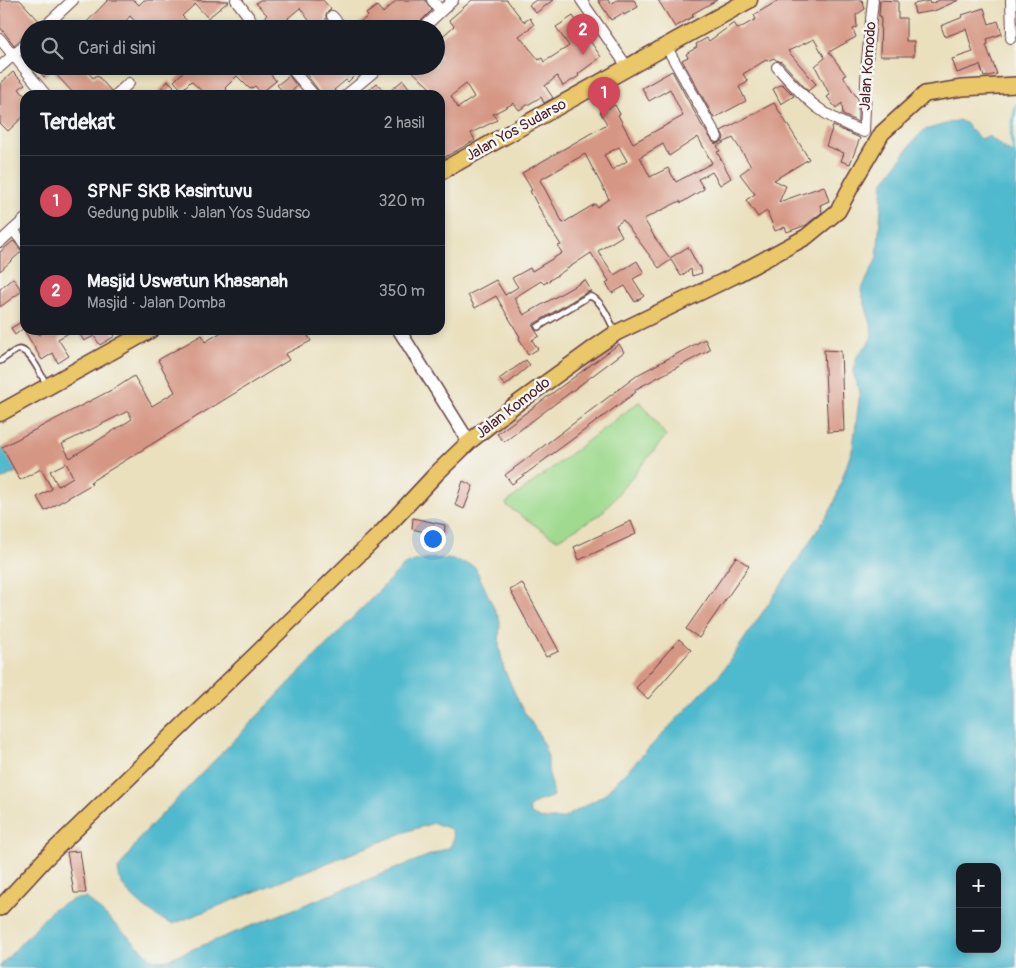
<!DOCTYPE html>
<html lang="id">
<meta charset="utf-8">
<style>
:root{--surface:#171b24;--page:#242831;--text:#f1f3f6;--muted:#9ea1a6;--line:#363941;--accent:#d1495b}
body{margin:0;font-family:Pangolin,sans-serif;background:var(--page);color:var(--text)}
.controls{position:absolute;right:15px;bottom:15px;display:grid;overflow:hidden;border-radius:10px;box-shadow:0 2px 8px #0003}
.controls button{width:45px;height:45px;display:grid;place-items:center;padding:0;border:0;border-bottom:1px solid var(--line);background:var(--surface);color:var(--text);font:25px sans-serif}
.you{position:absolute;left:432px;top:538px;width:18px;height:18px;margin:-12px;border:4px solid #fff;border-radius:50%;background:#1a73e8;box-shadow:0 0 0 8px #1a73e833}
.badge{display:grid;place-items:center;width:32px;height:32px;border-radius:50%;background:var(--accent);color:#fff;font-size:16px;font-weight:700}
.pin{position:absolute;translate:-50% -41px;filter:drop-shadow(0 1px 2px #0008)}
.pin::after{content:'';position:absolute;top:26px;width:18px;height:15px;background:inherit;clip-path:polygon(0 0,100% 0,50% 100%)}
.list{margin:0;padding:0;list-style:none}
h2{display:flex;justify-content:space-between;align-items:center;height:65px;margin:0;padding:0 20px;font-size:21px}
h2 small{font-size:16px;font-weight:400;color:var(--muted)}
.list li{display:grid;grid-template-columns:32px 1fr auto;gap:15px;align-items:center;box-sizing:border-box;height:90px;padding:0 20px;border-top:1px solid var(--line)}
.list b{display:block;font-size:19px;white-space:nowrap}
.list p{margin:0;font-size:16px;white-space:nowrap;color:var(--muted)}
.list em{font-size:16px;font-style:normal;color:var(--muted)}
.icon{flex:none;width:28px;height:28px;fill:none;stroke:currentColor;stroke-width:2;stroke-linecap:round;stroke-linejoin:round}
.map{position:relative;flex:none;width:1016px;height:968px;overflow:hidden}
.search{position:absolute;background:var(--surface);box-shadow:0 2px 8px #0003;left:20px;top:20px;width:425px;height:55px;display:flex;align-items:center;gap:12px;box-sizing:border-box;padding:0 18px;border-radius:28px;color:var(--muted);font-size:19px}
.panel{position:absolute;background:var(--surface);box-shadow:0 2px 8px #0003;left:20px;top:90px;width:425px;height:245px;border-radius:15px}
.map>svg:first-child{display:block}
.green{fill:#9fda8e;stroke:#747c5c}
.water{fill:#50b9cd;stroke:#4d6c7c;fill-rule:evenodd}
.lines{fill:none;stroke-linecap:round;stroke-linejoin:round}
.stream{stroke:#50b9cd;stroke-width:3}
.building{fill:#d69684;fill-rule:evenodd}
.service-casing{stroke:#623c41;stroke-width:8}
.minor-casing{stroke:#623c41;stroke-width:12}
.tertiary-casing{stroke:#623c41;stroke-width:15}
.primary-casing{stroke:#623c41;stroke-width:18}
.trunk-casing{stroke:#623c41;stroke-width:19}
.service{stroke:#fff;stroke-width:5}
.minor{stroke:#fff;stroke-width:10}
.tertiary{stroke:#fff;stroke-width:12}
.primary{stroke:#eac769;stroke-width:15}
.trunk{stroke:#eac769;stroke-width:16}
.labels{text-anchor:middle;dominant-baseline:central;stroke-width:5;stroke-linejoin:round;paint-order:stroke}
.street-label{font-size:15px;fill:#4a1f2b;stroke:#f6f6f2}
</style>
<div class="map">
<svg width="1016" height="968" viewBox="0 0 1016 968">
<rect width="100%" height="100%" fill="#f6f6f2"/>
<filter id="ink" filterUnits="userSpaceOnUse"><feTurbulence type="fractalNoise" baseFrequency=".02" numOctaves="2"/><feDisplacementMap in="SourceGraphic" scale="10" xChannelSelector="R" yChannelSelector="G"/><feConvolveMatrix kernelMatrix="1 2 1 2 8 2 1 2 1" color-interpolation-filters="sRGB"/></filter>
<filter id="wash" filterUnits="userSpaceOnUse"><feTurbulence type="fractalNoise" baseFrequency=".0096" numOctaves="4" result="noise"/><feDisplacementMap in="SourceGraphic" scale="20" xChannelSelector="R" yChannelSelector="G"/><feGaussianBlur stdDeviation="1.12" result="paint"/><feColorMatrix in="noise" values="0 0 0 0 0 0 0 0 0 0 0 0 0 0 0 0 0 1.4 0 .05"/><feComposite in="paint" operator="in"/></filter>
<g filter="url(#wash)">
<rect width="100%" height="100%" fill="#eae0be"/>
<path class="green" d="M640,401L666,436L601,514L558,539L554,538L507,506L506,503Z"/>
<g class="water">
<path d="M959,120L965,123L980,139L988,136L1016,156V968H0V966L53,909L74,899L87,898L152,959L163,961L450,847L454,838L451,829L434,823L408,831L173,924C158,920 131,898 123,885C120,881 119,875 118,870L143,834L403,566C425,554 452,557 475,567L500,621L499,646L504,669L520,705L540,736L548,757V770L553,790V796C544,801 536,800 529,808L531,814L541,819H562L604,795L721,673L786,578L833,506L853,447L860,392L853,373L857,356L868,344L872,336L871,324L861,291L877,258L883,183L915,139L925,130ZM960,867H997V949H960Z"/>
<path d="M3,448L16,472L0,480V449Z"/>
</g>
<g class="lines">
<path class="stream" d="M1015,157L1011,137L1016,105"/>
</g>
<g id="blocks">
<g class="building">
<path d="M0,0H20L40,22L35,29H29V34L24,36L14,45L0,27Z"/>
<path d="M108,0H134L139,5L144,0L229,1L208,18L195,4L182,16L196,29H142L130,16L119,29H80Z"/>
<path d="M260,0H323L331,9L326,14V21L317,29H303L311,23L300,8L288,18L294,29H265L260,21L267,15L256,3Z"/>
<path d="M397,0H425L432,10L413,29H362L358,24L368,16L366,14L377,6L383,13Z"/>
<path d="M472,0H507L524,22L530,18L534,25L519,36L539,60L542,58L544,62L569,46L556,27L573,16L601,57L578,74L579,76L563,86L557,76L545,86L553,98L544,103L541,97L519,110L514,103L493,114L497,120L471,133L475,140L440,160V95H422L429,87L407,66H436V61L441,57L436,50V42L454,26L449,20ZM466,84L474,97L458,108L451,96Z"/>
<path d="M536,0H553L536,13L529,5Z"/>
<path d="M598,0H608L611,4L617,0H634L638,7L624,15L623,13L611,20Z"/>
<path d="M658,0H717L692,14L694,16L675,27Z"/>
<path d="M779,0H862L865,9L856,15L857,27L853,29L856,37L829,52L846,75L843,76L858,99V122L843,115L842,103L836,108L827,97L830,95L815,66L825,58L814,39L788,51L816,84L808,91L782,62L776,60L774,58L767,61L766,60L743,74L748,82L739,87L746,101L714,118L682,60L688,57L686,54L697,47L696,44L707,38L709,41L734,23L738,29L756,19L754,15Z"/>
<path d="M880,0L898,1V18H906V41H914V56H880L881,16H879Z"/>
<path d="M940,0H959L934,11L915,14L913,4L929,1L930,4Z"/>
<path d="M984,8L989,24L998,21L1002,34L987,39L988,44L986,45L997,74L984,77L980,65L957,73L952,59L973,52L966,29L945,37L941,26L963,17L962,15Z"/>
<path d="M35,66H83L93,78L97,75L111,91L109,95H75L52,70L44,77Z"/>
<path d="M189,66H264L276,81L261,93L255,86L250,89L237,76L225,88L232,95H206L191,81L182,90L174,81Z"/>
<path d="M300,66H353L359,71L348,82L346,80L334,90L339,95H321L319,91Z"/>
<path d="M672,71L701,124L714,143L717,144L723,141L724,137L721,131L774,103L809,159L774,180L786,186L779,202L824,186L829,201L820,205L822,212L806,225L787,232L785,227L775,231L767,211L758,217L746,200L755,194L740,174L751,166L733,138L717,146L720,151L717,152L731,178L720,185L712,172L698,179L704,189L681,203L680,201L644,219L655,238L670,258L688,247L698,266H700L702,273L692,276L691,269L681,276L671,260L659,268L623,220L616,225L622,236L598,251L614,275L637,261L644,273L633,279L644,296L635,302L625,286L612,293L606,283L609,281L591,253L544,284L541,281L514,298L524,315L585,280L591,291L587,292L532,325L539,336L532,340L538,349L528,355L519,338L520,337L496,296L475,308L468,295L496,280L505,295L518,287L512,278L530,268L532,271L562,253L558,246L561,245L550,228L530,191L532,190L522,173L607,124L600,112L615,105L620,114L618,115L633,143L683,116L670,89L649,101L642,88ZM698,137L712,163L676,182L668,168L650,177L640,157L663,144L669,156ZM619,147L627,161L612,170L604,155ZM585,154L609,199L597,207L595,204L563,223L540,180Z"/>
<path d="M13,72L25,84L19,89L25,96V115L8,131L0,123V84Z"/>
<path d="M289,76L297,86L289,95H286L277,85Z"/>
<path d="M403,80L415,95H374L369,90L377,83L386,94Z"/>
<path d="M168,81L174,86L165,95H155Z"/>
<path d="M782,84L794,96L781,104L773,89Z"/>
<path d="M833,126L860,138L850,164L841,161L844,153L826,146Z"/>
<path d="M13,241L22,251L0,271V252Z"/>
<path d="M13,278L22,291L0,307V289Z"/>
<path d="M25,320V327L15,335L11,328Z"/>
<path d="M24,330H35L39,335L48,330H74L58,339L69,356L58,363L53,353L42,360Z"/>
<path d="M77,330H111L115,336L100,345L94,336L84,341Z"/>
<path d="M225,330H305L311,341L285,354L289,360L90,482L92,484L45,511L37,497L52,489L41,469L20,480L2,447L119,386L134,376L152,406L175,392L158,360L202,335L205,342ZM128,411L132,419L70,458L62,444ZM66,463L73,477L58,486L50,471Z"/>
<path d="M705,339L710,350L634,390L636,392L512,484L505,475L639,374Z"/>
<path d="M619,344L624,352L504,442L497,434Z"/>
<path d="M824,350L841,351L844,431L828,432Z"/>
<path d="M526,360L530,365L505,386L499,379Z"/>
<path d="M463,481L473,486L464,509L455,505Z"/>
<path d="M413,518L445,525L444,536L412,529Z"/>
<path d="M631,521L636,534L579,560L574,547Z"/>
<path d="M736,557L749,566L699,638L686,629Z"/>
<path d="M522,583L559,651L546,657L510,590Z"/>
<path d="M679,639L691,650L648,699L636,688Z"/>
<path d="M80,851L86,893H74L67,852Z"/>
</g>
</g>
</g>
<g filter="url(#ink)">
<use href="#blocks" fill-opacity="0" stroke="#623c41" stroke-width="1"/>
<g class="lines">
<defs>
<g id="service">
<path d="M538,327L589,296C602,299 609,320 615,331"/>
<path d="M0,361C5,358 11,353 17,350C29,346 41,376 47,385"/>
</g>
<g id="minor">
<path d="M236,0L258,29"/>
<path d="M432,0L441,11"/>
<path d="M581,0L628,68"/>
<path d="M1011,0L1012,33L1011,38"/>
<path d="M332,16L344,29"/>
<path d="M42,29L73,0"/>
<path d="M422,29L453,0"/>
<path d="M0,39L46,95"/>
<path d="M666,46L717,137"/>
<path d="M289,66L314,95"/>
<path d="M0,67L29,41"/>
<path d="M777,67C807,101 821,116 864,132L867,60L873,0"/>
<path d="M116,95L129,83"/>
<path d="M346,95L381,66"/>
<path d="M13,230L25,245"/>
<path d="M0,242L25,219"/>
</g>
<path id="tertiary" d="M399,330L469,442"/>
<path id="primary" d="M0,908L46,858L380,534L438,472L469,442L511,408L594,348L616,333L734,276L806,237L838,211L854,181L882,133L925,94L962,88L1016,85"/>
<g id="trunk">
<path d="M440,172L749,0"/>
<path d="M0,413L150,330"/>
</g>
</defs>
<use href="#service" class="service-casing"/>
<use href="#minor" class="minor-casing"/>
<use href="#tertiary" class="tertiary-casing"/>
<use href="#primary" class="primary-casing"/>
<use href="#trunk" class="trunk-casing"/>
<use href="#service" class="service"/>
<use href="#minor" class="minor"/>
<use href="#tertiary" class="tertiary"/>
<use href="#primary" class="primary"/>
<use href="#trunk" class="trunk"/>
</g>
</g>
<g class="labels">
<g class="street-label">
<text transform="translate(868 66) rotate(-86)">Jalan Komodo</text>
<text transform="translate(516 130) rotate(-29)">Jalan Yos Sudarso</text>
<text transform="translate(513 408) rotate(-38)">Jalan Komodo</text>
</g>
</g>
</svg>
<div class="controls">
<button>+</button>
<button>−</button>
</div>
<div class="you"></div>
<div class="pin badge" style="left:604px;top:118px">1</div>
<div class="pin badge" style="left:583px;top:55px">2</div>
<div class="search"><svg class="icon" aria-label="search" viewBox="0 0 24 24"><circle cx="10" cy="10" r="6"/><path d="M15 15l6 6"/></svg>Cari di sini</div>
<section class="panel">
<h2>Terdekat<small>2 hasil</small></h2>
<ul class="list">
<li><span class="badge">1</span><div><b>SPNF SKB Kasintuvu</b><p>Gedung publik · Jalan Yos Sudarso</p></div><em>320 m</em></li>
<li><span class="badge">2</span><div><b>Masjid Uswatun Khasanah</b><p>Masjid · Jalan Domba</p></div><em>350 m</em></li>
</ul>
</section>
</div>
